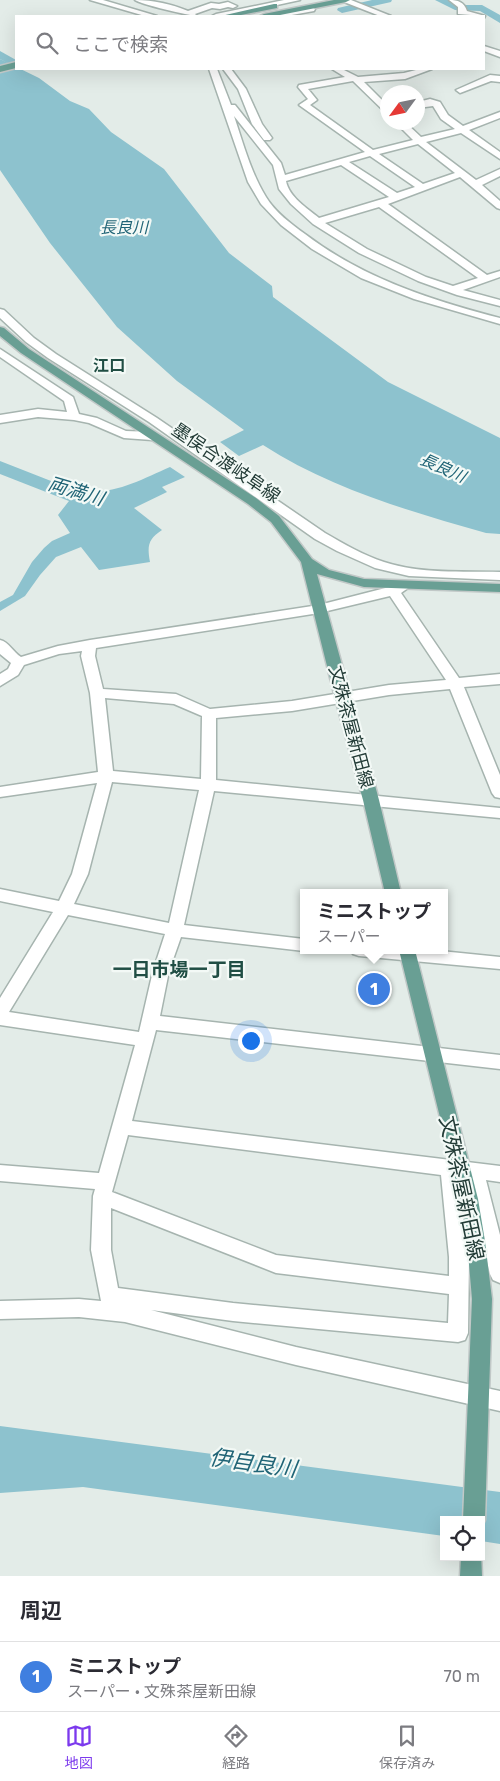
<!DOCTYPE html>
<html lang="ja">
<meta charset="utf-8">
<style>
:root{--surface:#fff;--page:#f2f2f3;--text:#2b2b33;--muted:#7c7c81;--line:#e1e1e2;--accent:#7c3aed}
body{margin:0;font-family:Rubik,"Noto Sans JP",sans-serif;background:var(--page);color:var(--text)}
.controls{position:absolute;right:15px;bottom:15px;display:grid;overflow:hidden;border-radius:0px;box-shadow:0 5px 20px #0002}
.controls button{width:45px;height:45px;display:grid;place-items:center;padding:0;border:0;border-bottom:1px solid var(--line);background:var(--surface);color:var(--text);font:25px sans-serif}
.compass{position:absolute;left:380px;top:85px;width:45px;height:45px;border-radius:50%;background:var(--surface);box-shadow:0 5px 20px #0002;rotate:237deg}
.you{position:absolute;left:250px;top:1040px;width:18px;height:18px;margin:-12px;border:4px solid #fff;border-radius:50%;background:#1a73e8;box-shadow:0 0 0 8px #1a73e833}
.badge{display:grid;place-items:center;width:32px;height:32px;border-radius:50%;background:var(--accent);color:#fff;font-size:16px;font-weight:700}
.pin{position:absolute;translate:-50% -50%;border:2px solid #fff;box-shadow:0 1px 5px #0006}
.popup{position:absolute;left:300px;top:889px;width:148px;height:65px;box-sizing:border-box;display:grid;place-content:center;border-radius:0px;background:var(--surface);filter:drop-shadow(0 1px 4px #0005);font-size:16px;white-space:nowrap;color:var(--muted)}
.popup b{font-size:19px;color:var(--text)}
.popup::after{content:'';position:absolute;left:50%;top:100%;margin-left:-10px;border:10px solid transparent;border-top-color:var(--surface)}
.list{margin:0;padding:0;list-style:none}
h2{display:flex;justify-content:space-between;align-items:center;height:65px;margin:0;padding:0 20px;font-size:21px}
h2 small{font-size:16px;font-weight:400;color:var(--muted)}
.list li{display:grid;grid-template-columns:32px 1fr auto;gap:15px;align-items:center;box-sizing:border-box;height:70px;padding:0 20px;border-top:1px solid var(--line)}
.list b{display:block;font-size:19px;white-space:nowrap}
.list p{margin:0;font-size:16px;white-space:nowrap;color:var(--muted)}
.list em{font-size:16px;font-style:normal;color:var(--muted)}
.icon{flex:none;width:28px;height:28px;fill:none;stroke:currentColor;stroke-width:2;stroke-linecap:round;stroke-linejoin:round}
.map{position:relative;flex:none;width:500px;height:1576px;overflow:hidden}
.search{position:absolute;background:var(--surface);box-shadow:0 5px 20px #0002;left:15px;right:15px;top:15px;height:55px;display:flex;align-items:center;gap:12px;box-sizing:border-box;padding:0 18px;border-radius:0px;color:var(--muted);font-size:19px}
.sheet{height:135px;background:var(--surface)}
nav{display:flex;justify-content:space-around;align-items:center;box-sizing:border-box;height:70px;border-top:1px solid var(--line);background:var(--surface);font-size:14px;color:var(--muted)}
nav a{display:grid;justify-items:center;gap:2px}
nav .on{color:var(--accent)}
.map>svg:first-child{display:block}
.water{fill:#8dc2ce}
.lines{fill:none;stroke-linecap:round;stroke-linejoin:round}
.river{fill:#8dc2ce;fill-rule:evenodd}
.minor-casing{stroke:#a6b4af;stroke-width:3}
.major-casing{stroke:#c1c8c7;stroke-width:3}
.minor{fill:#fff;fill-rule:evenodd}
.major{fill:#699f94;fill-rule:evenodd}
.labels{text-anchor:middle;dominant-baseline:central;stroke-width:4.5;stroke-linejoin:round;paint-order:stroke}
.far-water-label{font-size:16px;font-style:italic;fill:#206476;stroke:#f3f9f6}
.far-quarter-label{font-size:16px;font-weight:bold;fill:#204e44;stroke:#f3f9f6}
.street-label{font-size:18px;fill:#233c37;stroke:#f3f9f6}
.water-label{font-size:19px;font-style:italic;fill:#206476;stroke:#f3f9f6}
.neighbourhood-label{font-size:19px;font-weight:bold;fill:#204e44;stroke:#f3f9f6}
.near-street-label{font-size:21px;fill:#233c37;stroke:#f3f9f6}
.near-water-label{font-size:22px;font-style:italic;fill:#206476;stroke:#f3f9f6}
</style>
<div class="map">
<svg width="500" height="1576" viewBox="0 0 500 1576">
<rect width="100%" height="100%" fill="#e3ece8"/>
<g class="water">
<path d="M0,59L39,78L70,101L89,109L111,132L164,169L229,253L272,286L273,297L388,382L500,438V534L486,533C409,511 331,489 263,445L239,456L220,442L244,430L177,381L117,327L50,243L0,170Z"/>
<path d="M0,461L74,490C109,498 140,480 170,467L185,477L162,487L167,492L134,508L162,530C148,539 147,546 150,562L99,570L81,547L56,557L40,575L25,596L0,611V602L13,595L32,562L44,548L52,541L70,533L58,515L69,501L0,474Z"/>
<path d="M0,1426L500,1492V1544L481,1541V1520H444V1536L83,1487L0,1493Z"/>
</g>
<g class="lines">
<g class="river">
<path d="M372,0H392L391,2L342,13L337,10L338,8Z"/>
<path d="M435,0H449L461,5H482L500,15V23L480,11L455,10Z"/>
<path d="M0,51L16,60V68L0,59Z"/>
</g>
<defs>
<g id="minor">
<path d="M90,0H103L157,16H145Z"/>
<path d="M135,0C154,0 171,4 188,11L211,3L219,4L228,2L237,6L233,8L228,7L220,9L212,8L195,14L197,16C190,16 140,4 135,0Z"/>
<path d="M284,0H300L227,16H212L216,14Z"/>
<path d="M339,0H351L391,16H380Z"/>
<path d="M449,0C458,0 464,2 467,11L485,16L484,18V16L458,14V7Z"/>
<path d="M311,7L315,9L314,11L286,16H271Z"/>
<path d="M484,46L500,51V57L484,51Z"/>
<path d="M209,69H217L231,105H235L281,163L285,175L365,152L299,105L308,99L298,87L299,85L345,77L332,69H342L358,77L404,73L420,69H432L405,79L364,82L388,106V115L353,81L308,89L317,100L310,105L373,150L413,140L395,122H405L421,137L455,129L441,119L433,106L418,108V102L430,99L440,102L448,115L463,126L500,112V118L469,130L500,152V159L461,133L426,142L476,180L500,169V176L482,185L500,201V209L497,208L460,177L388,204L487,275L500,271V277L463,290L500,300V306L457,295L418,281L359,253L313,224L291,204L279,189L273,165L234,116C243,143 251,173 266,197C275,212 291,224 305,234C363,278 430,300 500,318V324L414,299L361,278L312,249L281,225L261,204L248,182ZM418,144L455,173L423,184L379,154ZM370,156L415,187L397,193L349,162ZM341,165L389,197L319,218C307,208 289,197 286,181ZM379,207L478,278L453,286L426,277L367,249L325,223Z"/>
<path d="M223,69H231L246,89L262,124L272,138L270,140H264L252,124L238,89Z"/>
<path d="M490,75L500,76V82L491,81L460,93L456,90Z"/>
<path d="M0,309L4,310L34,338L56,354L157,418L325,533C344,544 363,555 384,562C420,574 462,571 500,572V580L409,576L375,568L337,551L315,539L149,422L48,358L26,342L0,318Z"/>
<path d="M0,349L73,397L79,414L97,418L126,431L152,432L158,436L152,440L124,438L89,423L74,420L38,417L0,423V415L38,409L67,412L64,401L0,357Z"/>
<path d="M401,584L408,588L401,593L459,678L500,674V684L464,687L500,775V798L495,797L492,793L450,689L389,695L292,711L216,718V780L500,808V818L214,791L184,925L304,939V950H307L304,951L181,937L169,971L160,1016L500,1055V1069L156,1030L132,1121L500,1166V1182L486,1180L500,1235V1283L493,1280L490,1274L467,1178L459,1177L469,1257L468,1333L465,1340L458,1342L233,1321L151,1310L296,1347L500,1391V1411L296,1365L125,1322L79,1317L0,1319V1301L79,1299L101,1301L91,1250L93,1196L95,1189L0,1181V1165L99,1173L135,1045L0,1025V998L53,912L0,901V889L59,901L72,874L97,783L0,797V787L98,772L90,693L81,656L82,651L59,654L24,665L18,675L0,686V674L8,669L11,663L0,654V640C9,642 13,652 21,657L58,646L90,640L319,605ZM390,596L446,680L389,685L292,701L210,709L176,694L103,689L95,656L96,648L319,613ZM105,698L174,704L202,716L201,779L113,771ZM112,782L199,790L169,923L74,904L88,874ZM68,915L165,934L153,971L139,1032L9,1012ZM128,1135L441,1175L449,1257V1276L276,1255L112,1192ZM111,1208L276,1273L449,1294L448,1323L233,1303L118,1288L111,1250Z"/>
<path d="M351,950H431L500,957V969L359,956L353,954Z"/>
</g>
<g id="major">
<path d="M334,0H350L346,2L275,16H260L264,14Z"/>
<path d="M274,4H277V8L236,16H221Z"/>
<path d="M16,62V68L0,72V66Z"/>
<path d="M0,327L4,328L29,349L256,498L279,516L312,559L329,570L364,579L500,584V592L364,587L317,574L379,800L401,893H385L363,800L335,698L301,562L271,522L248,504L21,353L0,336Z"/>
<path d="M399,950H415L478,1199L485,1241L492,1299L485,1520L481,1528V1520H463L472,1299L467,1241L460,1199Z"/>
<path d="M481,1553L482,1576H460L461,1557H481Z"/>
</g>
</defs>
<use href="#minor" class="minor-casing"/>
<use href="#major" class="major-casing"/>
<use href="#minor" class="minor"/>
<use href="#major" class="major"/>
</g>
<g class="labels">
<g class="far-water-label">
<text x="124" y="227">長良川</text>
<text transform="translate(443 468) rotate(24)">長良川</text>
</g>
<g class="far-quarter-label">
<text x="109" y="365">江口</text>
</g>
<g class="street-label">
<text transform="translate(226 463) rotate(34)">墨俣合渡岐阜線</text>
<text transform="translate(351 727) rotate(75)">文殊茶屋新田線</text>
</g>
<g class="water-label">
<text transform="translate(76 491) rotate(17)">両満川</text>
</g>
<g class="neighbourhood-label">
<text x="179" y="969">一日市場一丁目</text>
</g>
<g class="near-street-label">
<text transform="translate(462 1188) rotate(78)">文殊茶屋新田線</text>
</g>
<g class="near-water-label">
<text transform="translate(253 1463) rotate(8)">伊自良川</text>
</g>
</g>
</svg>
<div class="controls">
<button><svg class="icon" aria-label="locate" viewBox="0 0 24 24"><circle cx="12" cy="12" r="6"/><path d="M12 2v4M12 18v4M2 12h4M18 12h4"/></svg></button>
</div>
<svg class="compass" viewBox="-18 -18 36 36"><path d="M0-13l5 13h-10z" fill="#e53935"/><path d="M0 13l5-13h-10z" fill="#7c7c81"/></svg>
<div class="you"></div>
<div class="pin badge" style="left:374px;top:989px;background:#3f7fe0">1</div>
<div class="popup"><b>ミニストップ</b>スーパー</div>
<div class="search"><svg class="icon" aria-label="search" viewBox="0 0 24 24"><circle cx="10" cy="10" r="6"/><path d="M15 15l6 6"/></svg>ここで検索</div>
</div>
<section class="sheet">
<h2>周辺<small></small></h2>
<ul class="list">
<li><span class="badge" style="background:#3f7fe0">1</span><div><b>ミニストップ</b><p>スーパー · 文殊茶屋新田線</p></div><em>70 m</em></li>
</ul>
</section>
<nav>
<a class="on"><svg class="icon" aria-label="map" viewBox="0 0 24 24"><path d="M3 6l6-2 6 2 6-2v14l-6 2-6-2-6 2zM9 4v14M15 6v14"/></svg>地図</a>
<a><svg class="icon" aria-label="directions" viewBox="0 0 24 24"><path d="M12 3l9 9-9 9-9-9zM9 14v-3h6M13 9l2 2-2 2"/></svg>経路</a>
<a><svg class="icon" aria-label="saved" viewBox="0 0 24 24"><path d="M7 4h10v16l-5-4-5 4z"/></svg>保存済み</a>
</nav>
